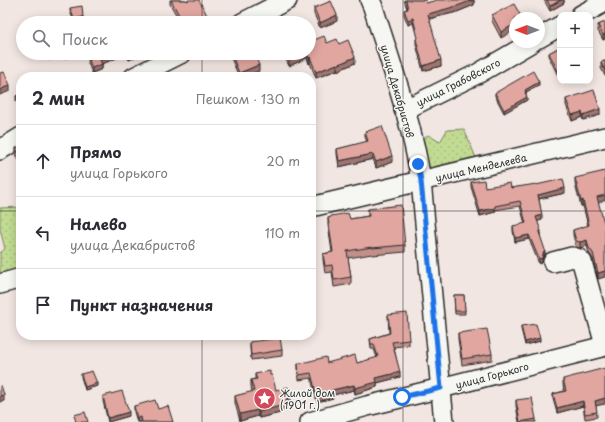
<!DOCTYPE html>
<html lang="ru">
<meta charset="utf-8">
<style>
:root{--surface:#fff;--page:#f2f2f3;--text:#2b2b33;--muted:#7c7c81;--line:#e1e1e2}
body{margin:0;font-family:"Playpen Sans",sans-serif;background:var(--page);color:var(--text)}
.controls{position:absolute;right:12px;top:12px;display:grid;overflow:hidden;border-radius:8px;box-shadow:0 2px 10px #0003}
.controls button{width:36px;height:36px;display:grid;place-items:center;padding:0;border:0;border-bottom:1px solid var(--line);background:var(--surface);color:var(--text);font:20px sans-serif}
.compass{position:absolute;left:509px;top:12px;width:36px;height:36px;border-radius:50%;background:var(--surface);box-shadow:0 2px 10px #0003;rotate:270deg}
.stop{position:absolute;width:12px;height:12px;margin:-9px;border:3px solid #1a73e8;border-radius:50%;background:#fff}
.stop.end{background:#1a73e8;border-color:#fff;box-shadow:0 1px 4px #0008}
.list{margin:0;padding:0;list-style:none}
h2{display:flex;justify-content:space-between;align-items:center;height:52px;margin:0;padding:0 16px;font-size:17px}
h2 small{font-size:13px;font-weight:400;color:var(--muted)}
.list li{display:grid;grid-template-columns:26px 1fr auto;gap:12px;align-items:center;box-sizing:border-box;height:72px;padding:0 16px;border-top:1px solid var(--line)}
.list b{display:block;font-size:15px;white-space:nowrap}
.list p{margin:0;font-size:13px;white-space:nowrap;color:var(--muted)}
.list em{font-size:13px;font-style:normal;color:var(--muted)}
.icon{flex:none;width:22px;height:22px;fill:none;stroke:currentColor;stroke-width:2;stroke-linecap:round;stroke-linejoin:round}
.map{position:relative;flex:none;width:605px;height:422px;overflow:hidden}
.search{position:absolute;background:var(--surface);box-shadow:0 2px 10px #0003;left:16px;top:16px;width:300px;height:44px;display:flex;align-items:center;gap:10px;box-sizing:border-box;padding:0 14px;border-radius:22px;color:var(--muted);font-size:15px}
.panel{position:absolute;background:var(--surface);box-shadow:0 2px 10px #0003;left:16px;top:72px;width:300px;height:268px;border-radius:16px}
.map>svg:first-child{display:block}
.grass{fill:url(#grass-dots);stroke:#76835e}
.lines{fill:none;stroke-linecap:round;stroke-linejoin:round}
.stream{stroke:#66969d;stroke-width:4}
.minor-casing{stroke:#2b2b2b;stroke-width:22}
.minor{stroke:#f6f6f2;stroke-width:19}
.wall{fill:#c28f8a;stroke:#2b2b2b}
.shaded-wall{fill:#9e7470;stroke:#2b2b2b}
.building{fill:#e1a6a0;stroke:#2b2b2b}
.route{stroke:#1a73e8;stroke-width:5}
.grid{fill:none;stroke:#2b2b2b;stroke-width:1;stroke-opacity:0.55}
.labels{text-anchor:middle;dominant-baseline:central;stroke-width:3;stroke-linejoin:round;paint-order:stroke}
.street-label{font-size:10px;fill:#2b2b2b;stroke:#f6f6f2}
.poi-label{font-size:10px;fill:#2b2b2b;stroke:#f6f6f2;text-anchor:start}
</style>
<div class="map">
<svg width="605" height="422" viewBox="0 0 605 422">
<defs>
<pattern id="grass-dots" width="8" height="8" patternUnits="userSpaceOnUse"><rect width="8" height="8" fill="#c2db92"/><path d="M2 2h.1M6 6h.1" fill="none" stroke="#a7bc7e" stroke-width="1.8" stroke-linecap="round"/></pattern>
</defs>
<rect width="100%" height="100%" fill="#f2e6e2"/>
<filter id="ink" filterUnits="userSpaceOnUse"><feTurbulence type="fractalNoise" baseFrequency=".025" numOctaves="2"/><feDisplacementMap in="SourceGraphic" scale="8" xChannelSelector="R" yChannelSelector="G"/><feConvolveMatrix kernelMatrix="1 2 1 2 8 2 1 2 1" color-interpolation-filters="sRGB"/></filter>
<g filter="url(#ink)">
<g class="grass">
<path d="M464,129L477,160L455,168L442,164L431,173L424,165L417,142L428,135L440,142L447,130Z"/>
<path d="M21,207V271L0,279V253L5,249L0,229V208Z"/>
</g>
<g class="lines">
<g class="stream">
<path d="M227,23L237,17"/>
<path d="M117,77L130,70"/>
</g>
<defs>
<g id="minor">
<path d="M370,0L373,7C391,64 412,122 421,181L444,422"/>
<path d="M581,15L605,2"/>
<path d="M242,23L287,0"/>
<path d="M539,38L560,26"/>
<path d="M134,77L182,53"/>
<path d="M404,110L479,73L532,42"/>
<path d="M0,150L21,137"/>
<path d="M311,207L605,137"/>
<path d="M553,262L572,257L579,259L582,262L605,345"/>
<path d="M0,284L21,278"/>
<path d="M310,422L367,406L441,388L605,346"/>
</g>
</defs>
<use href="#minor" class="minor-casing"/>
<use href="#minor" class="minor"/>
</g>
<g class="wall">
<path d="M170,0H186L208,22L207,23H177V19L178,18L170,4Z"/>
<path d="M404,0H425L426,3L474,0V5L457,12L429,19L441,66L423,71L416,44V39L417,38L413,23L408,25L404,15V10L407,9Z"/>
<path d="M544,0H564V3L550,11Z"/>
<path d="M70,8L83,17V20L74,22L70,11Z"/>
<path d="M314,8L337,21L320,28L314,14Z"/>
<path d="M492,15L522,18L501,38L492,21Z"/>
<path d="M605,22V39L603,40L598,31V25Z"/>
<path d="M327,43L339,44L355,63L337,71V70L316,78L310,63L309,64L307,58L289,66L283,53H309Z"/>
<path d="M560,47V80L549,57V53Z"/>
<path d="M48,53H67V58L48,60Z"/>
<path d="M86,53H143L129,60L126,54L102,64V69L92,73L88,63V58Z"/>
<path d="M231,53L259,71L244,77H239L231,58Z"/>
<path d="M605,61V76L601,68V62Z"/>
<path d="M539,85L526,92V94L527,100L504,113L495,96V93Z"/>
<path d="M21,92V110L16,101V96Z"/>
<path d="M566,99L600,115L583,120L582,117L572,121L566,105Z"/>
<path d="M365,132L392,162L376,168L373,159L339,167L337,154V149L367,142L365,137Z"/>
<path d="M21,146V165L16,154V148Z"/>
<path d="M575,178L598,202V279L593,259L589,253L587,246L580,248L576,247L573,235V230L588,226L583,206H581L575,184Z"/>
<path d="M471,182L485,187L511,188L536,185L565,193L539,199L542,220L537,221L541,235L540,236L545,254L543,259L542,262L539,264L529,239L515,242L513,231V226L525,224L520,206L495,210V212L480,216L471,187Z"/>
<path d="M368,209L405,245V252L372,255V254L348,258L351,277V284L334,287L332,272L325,273L323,260V254L332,252L328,225V218L350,219L368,216Z"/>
<path d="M454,295H464L465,314H455Z"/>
<path d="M388,315L409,340V345L394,347L400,377L377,383V387L355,394L354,390L333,395V398L317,402L311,378L299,380L298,369V364L327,363H357L377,358L374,349H371L370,339L389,333Z"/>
<path d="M521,326L540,341L525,345L521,329Z"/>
<path d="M458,333L492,354V360L462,365L458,339Z"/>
<path d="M250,342L282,350V356L251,360L250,348Z"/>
<path d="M81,374L97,386L85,390L81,377Z"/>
<path d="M255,374L270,375L276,390L290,405L287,406V410L280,411V413L259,418L258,416L240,421L235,403V396L252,392L251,386V380L255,379Z"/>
<path d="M563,379L596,406L597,417L585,419L583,406L557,413L553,399V394L564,391L563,385Z"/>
<path d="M103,396L129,416L108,422L103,401Z"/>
<path d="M516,400L536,419V422H519L516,406Z"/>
<path d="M134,406L158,409L173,422H137L134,412Z"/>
</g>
<g class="shaded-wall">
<path d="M473,0H474V5L457,12L428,19V14Z"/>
<path d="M561,0H564V3L550,11V6Z"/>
<path d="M337,15V21L320,28V23Z"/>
<path d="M208,17V22L207,23H197Z"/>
<path d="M413,18V23L408,25V20Z"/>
<path d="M515,24V30L501,38V32Z"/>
<path d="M605,34V39L603,40V35Z"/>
<path d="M116,53H126V54L102,64V69L92,73V68L100,60Z"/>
<path d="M131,53H143L129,60V54Z"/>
<path d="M307,53V58L289,66V60Z"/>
<path d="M310,57V63L309,64V58Z"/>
<path d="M355,57V63L337,71V65Z"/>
<path d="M441,60V66L423,71V66Z"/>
<path d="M337,64V70L316,78V72Z"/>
<path d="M259,65V71L244,77H239V73Z"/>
<path d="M539,82V85L526,92V94L525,95V90Z"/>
<path d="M10,85V91L0,95V90Z"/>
<path d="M527,97V100L504,113V110Z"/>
<path d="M600,109V115L583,120V115Z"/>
<path d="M582,112V117L572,121V115Z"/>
<path d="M373,154V159L339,167V161Z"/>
<path d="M392,156V162L376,168V162Z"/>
<path d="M565,188V193L538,199V195Z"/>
<path d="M605,195V200L597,203V197Z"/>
<path d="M583,200V206H581V201Z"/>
<path d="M495,208V212L480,216V211Z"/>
<path d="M542,215V220L536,222V217Z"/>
<path d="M541,231V235L539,237V232Z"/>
<path d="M529,235V239L515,242V238Z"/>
<path d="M587,240V246L580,248V242Z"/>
<path d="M545,250V254L543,259V254Z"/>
<path d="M542,258V262L539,264V259Z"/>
<path d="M605,271V277L598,279V273Z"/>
<path d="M540,338V341L525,345V342Z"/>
<path d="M400,372V377L377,383V387L355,394V388L376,378Z"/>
<path d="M97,383V386L85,390V387Z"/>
<path d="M354,385V390L333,395V398L317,402V397L332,390Z"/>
<path d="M4,395V401L0,402V396Z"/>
<path d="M290,398V405L287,406V410L280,411V413L259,418V412L280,405L286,399Z"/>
<path d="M605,398V404L595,406V401Z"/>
<path d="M583,401V406L557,413V408Z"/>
<path d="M258,410V416L240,421V414Z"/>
<path d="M129,412V416L108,422V418Z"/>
<path d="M141,417V422H137V418Z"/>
</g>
<g class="building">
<path d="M171,0H186L187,1L189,0H199L208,17L197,23H179L177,19L180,17Z"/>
<path d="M406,0H425L426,3L437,0H473L457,6L428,14L441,60L423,66L416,39L418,38L413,18L408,20L404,10L408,9Z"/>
<path d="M547,0H561L550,6Z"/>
<path d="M331,1L337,15L320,23L314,8Z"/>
<path d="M514,4L522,18H515V24L501,32L492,15Z"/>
<path d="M82,6L83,17L74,19L70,8Z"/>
<path d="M605,22V34L603,35L598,25Z"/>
<path d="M324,36L327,43L337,39L339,44L348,40L355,57L337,65V64L316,72L310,57L309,58L307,53H309V42Z"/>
<path d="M560,47V75L549,53Z"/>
<path d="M48,53H60L48,54Z"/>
<path d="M89,53H116L100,60L102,64L92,68L88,58L90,57Z"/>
<path d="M231,53H254L259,65L239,73Z"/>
<path d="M286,53H306L289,60Z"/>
<path d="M605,61V71L601,62Z"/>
<path d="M533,71L539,82L525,90L526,91L525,92L527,97L504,110L495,93Z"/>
<path d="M4,72L10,85L0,90V73Z"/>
<path d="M594,90L600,109L583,115L582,112L572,115L566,99Z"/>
<path d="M21,92V105L16,96Z"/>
<path d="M382,126L392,156L376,162L373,154L339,161L337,149L368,141L365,132Z"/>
<path d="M21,146V159L16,148Z"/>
<path d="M605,171V195L597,197L604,223H605V271L598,273L593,253L589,248L587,240L580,242L576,241L573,230L589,225L583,200L581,201L575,178Z"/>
<path d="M563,179L565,188L538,195L542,215L536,217L541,231L539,232L545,250L543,254L542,258L539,259L529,235L515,238L513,226L526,223L520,201L495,206V208L480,211L471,182L484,180L485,187L510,183L511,188L536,184V185Z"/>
<path d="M401,205L405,245L372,248V247L347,251L351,277L334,280L332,265L325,266L323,254L333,252L328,218L331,217V216L348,213L350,219L369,216L368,209Z"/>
<path d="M454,295H464L465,311H455Z"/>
<path d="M407,313L409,340L392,342L400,372L376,378L377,382L355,388L354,385L332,390L333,393L317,397L311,373L299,375L298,364L326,357L327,363L355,355L357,363L378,357L374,344H371L370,339L390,333L388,315Z"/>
<path d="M536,324L540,338L525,342L521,326Z"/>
<path d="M487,329L492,354L462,359L458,333Z"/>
<path d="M280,338L282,350L251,355L250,342Z"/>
<path d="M605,368V398L595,401L597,412L585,414L583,401L557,408L553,394L566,391L563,379Z"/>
<path d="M92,371L97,383L85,387L81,374Z"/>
<path d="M270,371V375H272L276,390L288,387L290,398L286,399L287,403L280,405V406L259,412L258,410L240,414L235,396L254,391L251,380L257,379L255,374Z"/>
<path d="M1,385L4,395L0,396V386Z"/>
<path d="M122,391L129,412L108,418L103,396Z"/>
<path d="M532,398L536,419L520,422L516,400Z"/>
<path d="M155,400L158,409L168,406L173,422H142L141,417L137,418L134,406Z"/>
<path d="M85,412L88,422H75H76L74,415Z"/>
</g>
</g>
<g class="lines" filter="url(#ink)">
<path class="route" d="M402,397L441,388L421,181L418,164"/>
</g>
<path class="grid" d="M202,0V23M403,0V422M202,53V77M0,211H21M311,211H605M202,335V422"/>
<defs>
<symbol id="sight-disc" viewBox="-11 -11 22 22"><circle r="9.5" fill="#d1495b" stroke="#f6f6f2"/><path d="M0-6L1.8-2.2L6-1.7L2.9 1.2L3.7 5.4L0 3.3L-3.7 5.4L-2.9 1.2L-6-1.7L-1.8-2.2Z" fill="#fff"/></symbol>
</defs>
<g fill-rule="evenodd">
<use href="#sight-disc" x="252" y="386" width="25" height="25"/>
</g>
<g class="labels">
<g class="street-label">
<text transform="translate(458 82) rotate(-27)">улица Грабовского</text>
<text transform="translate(398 91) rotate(74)">улица Декабристов</text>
<text transform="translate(481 167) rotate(-13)">улица Менделеева</text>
<text transform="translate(492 375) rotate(-15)">улица Горького</text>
</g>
<g class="poi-label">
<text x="280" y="392">Жилой дом<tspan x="280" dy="12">(1901 г.)</tspan></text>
</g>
</g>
</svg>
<div class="controls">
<button>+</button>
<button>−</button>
</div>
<svg class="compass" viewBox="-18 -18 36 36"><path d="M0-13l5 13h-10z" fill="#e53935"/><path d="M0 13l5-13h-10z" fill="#7c7c81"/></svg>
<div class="stop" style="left:402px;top:397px"></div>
<div class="stop end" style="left:418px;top:164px"></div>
<div class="search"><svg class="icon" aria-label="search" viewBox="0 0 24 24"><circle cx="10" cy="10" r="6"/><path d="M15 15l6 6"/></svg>Поиск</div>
<section class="panel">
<h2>2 мин<small>Пешком · 130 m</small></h2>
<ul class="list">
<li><svg class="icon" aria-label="ahead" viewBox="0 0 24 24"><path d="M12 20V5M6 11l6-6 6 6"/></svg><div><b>Прямо</b><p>улица Горького</p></div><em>20 m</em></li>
<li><svg class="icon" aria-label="left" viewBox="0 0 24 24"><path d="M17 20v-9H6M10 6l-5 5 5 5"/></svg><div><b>Налево</b><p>улица Декабристов</p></div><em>110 m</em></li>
<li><svg class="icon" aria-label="arrive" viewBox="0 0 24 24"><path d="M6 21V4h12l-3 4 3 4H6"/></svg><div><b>Пункт назначения</b></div></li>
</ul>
</section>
</div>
